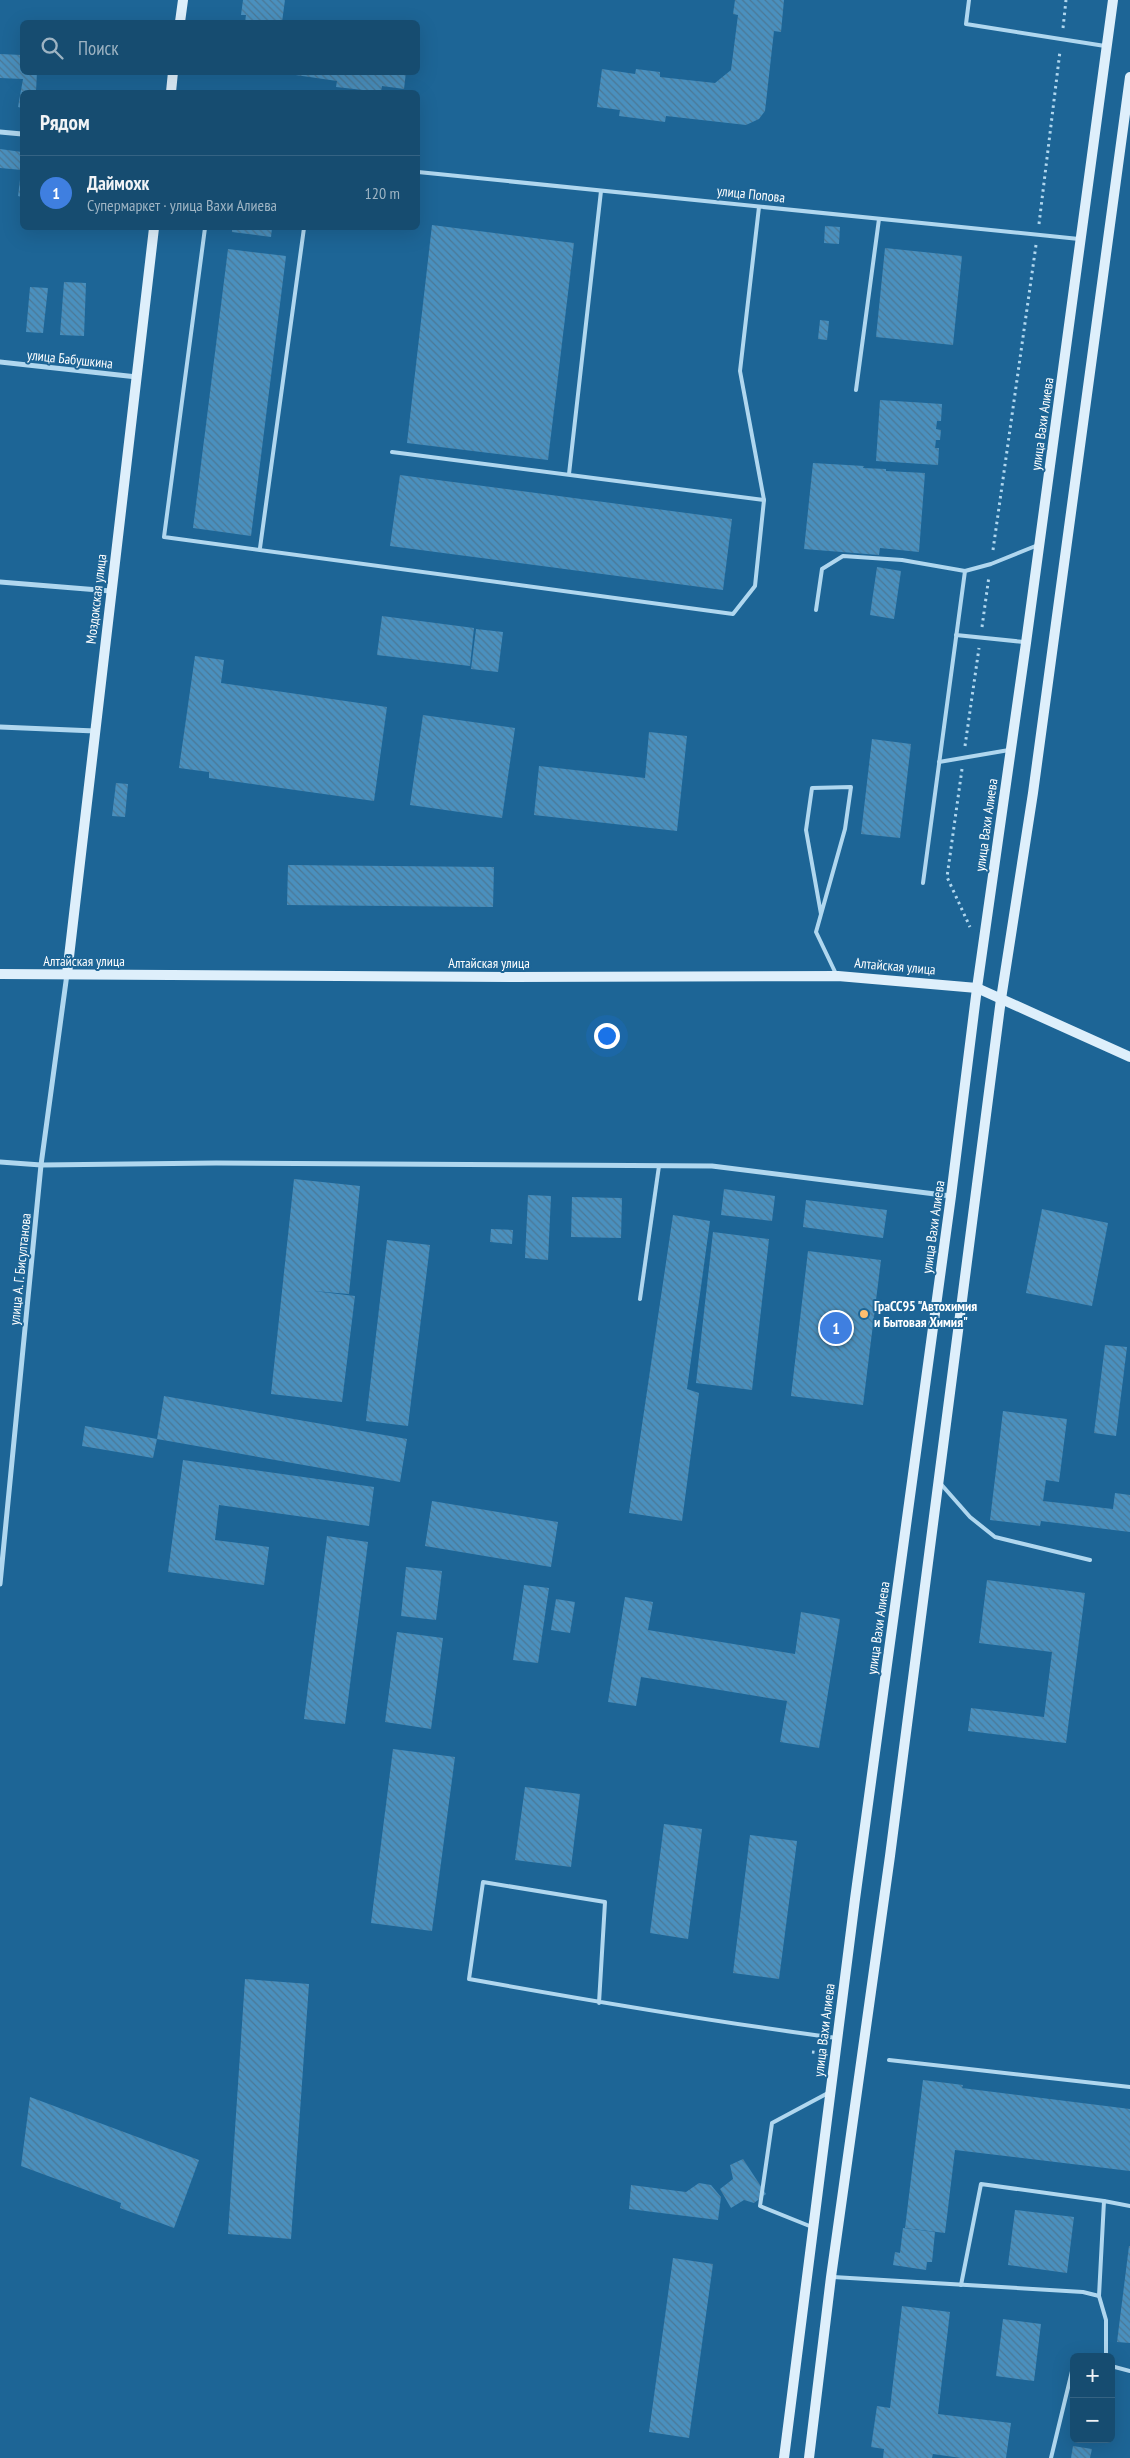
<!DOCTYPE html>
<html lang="ru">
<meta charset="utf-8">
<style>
:root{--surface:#164c70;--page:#1f5375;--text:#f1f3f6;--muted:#9eb4c3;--line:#356383;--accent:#d6ab8b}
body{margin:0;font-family:"PT Sans Narrow",sans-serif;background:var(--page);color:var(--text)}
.controls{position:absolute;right:15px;bottom:15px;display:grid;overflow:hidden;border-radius:8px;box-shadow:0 5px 20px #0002}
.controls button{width:45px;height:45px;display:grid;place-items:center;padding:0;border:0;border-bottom:1px solid var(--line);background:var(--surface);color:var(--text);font:25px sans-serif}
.you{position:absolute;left:606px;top:1035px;width:18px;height:18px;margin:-12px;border:4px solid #fff;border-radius:50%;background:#1a73e8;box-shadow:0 0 0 8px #1a73e833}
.badge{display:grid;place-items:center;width:32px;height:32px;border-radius:50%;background:var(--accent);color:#fff;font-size:16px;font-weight:700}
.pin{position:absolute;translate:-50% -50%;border:2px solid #fff;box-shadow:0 1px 5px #0006}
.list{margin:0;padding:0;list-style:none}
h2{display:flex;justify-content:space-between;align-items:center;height:65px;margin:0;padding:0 20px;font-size:21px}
h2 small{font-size:16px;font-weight:400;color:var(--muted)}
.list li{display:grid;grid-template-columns:32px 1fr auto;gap:15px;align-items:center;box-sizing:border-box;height:75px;padding:0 20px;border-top:1px solid var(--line)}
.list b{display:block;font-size:19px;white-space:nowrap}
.list p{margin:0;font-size:16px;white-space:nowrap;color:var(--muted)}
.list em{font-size:16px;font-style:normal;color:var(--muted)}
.icon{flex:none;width:28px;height:28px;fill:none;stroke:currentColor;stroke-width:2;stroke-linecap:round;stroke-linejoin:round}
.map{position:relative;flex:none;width:1130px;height:2458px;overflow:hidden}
.search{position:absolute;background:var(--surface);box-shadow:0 5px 20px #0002;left:20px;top:20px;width:400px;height:55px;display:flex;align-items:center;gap:12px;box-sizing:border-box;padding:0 18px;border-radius:8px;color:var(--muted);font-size:19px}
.panel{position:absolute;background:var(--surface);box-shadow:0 5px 20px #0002;left:20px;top:90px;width:400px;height:140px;border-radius:8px}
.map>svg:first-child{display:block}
.building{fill:url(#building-back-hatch)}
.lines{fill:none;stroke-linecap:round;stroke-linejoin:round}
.path{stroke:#b0d7ef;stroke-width:3;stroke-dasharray:2.5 4;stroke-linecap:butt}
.lane{stroke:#b0d7ef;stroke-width:4}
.street{stroke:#b0d7ef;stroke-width:5}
.secondary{stroke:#deeffb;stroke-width:10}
.poi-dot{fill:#ffbe6f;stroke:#1d6596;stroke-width:2}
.labels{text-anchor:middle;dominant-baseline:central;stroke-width:4;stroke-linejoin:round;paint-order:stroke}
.street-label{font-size:14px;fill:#fff;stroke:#1d6596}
.poi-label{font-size:14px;font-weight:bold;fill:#fff;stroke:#1d6596;text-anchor:start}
</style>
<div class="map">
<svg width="1130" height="2458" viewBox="0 0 1130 2458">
<defs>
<pattern id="building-back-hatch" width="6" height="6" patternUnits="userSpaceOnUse" patternTransform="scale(1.25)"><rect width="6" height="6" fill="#4a90be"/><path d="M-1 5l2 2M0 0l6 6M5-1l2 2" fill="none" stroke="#4b7896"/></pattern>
</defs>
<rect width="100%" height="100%" fill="#1d6596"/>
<g class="building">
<path d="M243,0H285L282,22H245L246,15H241Z"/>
<path d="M735,0H784L781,32L774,31L765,111L759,119L746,125L666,116L665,122L619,116L620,110L597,107L602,69L635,74L636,69L660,72V77L715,83L731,70L738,15L733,14Z"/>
<path d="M0,54L22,55V72H37L36,92H22V108L18,107L23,79L0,78Z"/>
<path d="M275,72H406L404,89L382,86L381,92L336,87L337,81Z"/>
<path d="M0,149L22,152V170L0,168Z"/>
<path d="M21,172H22V197L18,196Z"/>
<path d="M432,225L574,243L548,460L407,443Z"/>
<path d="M825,226L840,227L839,244L824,243Z"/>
<path d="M232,228H272L271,237L232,232Z"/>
<path d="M885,248L962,256L953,345L876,337Z"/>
<path d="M228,249L286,256L251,536L193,528Z"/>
<path d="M64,282L86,283L84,336L60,335Z"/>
<path d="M30,287L48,288L43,333L26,332Z"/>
<path d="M820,320L829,321L827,340L818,339Z"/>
<path d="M880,400L942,404L941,421H937L936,429L941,430L940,440H936L935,448H939L938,465L876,461Z"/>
<path d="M813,463L864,466L863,468L886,469V471L925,473L919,552L880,548L879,555L804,549Z"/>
<path d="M400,475L732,519L723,590L390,546Z"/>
<path d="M877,567L901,571L894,619L870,615Z"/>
<path d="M382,616L474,628L470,666L377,655Z"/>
<path d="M476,629L503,632L498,672L471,669Z"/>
<path d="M195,656L224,660L221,683L387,707L374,801L209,778V772L179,768Z"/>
<path d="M423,715L515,728L502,818L410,805Z"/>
<path d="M649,732L687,736L677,831L534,815L539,766L645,778Z"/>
<path d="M872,739L911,744L900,838L861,834Z"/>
<path d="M116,783L128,784L125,817L112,816Z"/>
<path d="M288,865L494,867L493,907L287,905Z"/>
<path d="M294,1179L360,1186L349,1294L313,1291L355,1296L342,1402L271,1394Z"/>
<path d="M724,1189L775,1196L772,1221L721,1215Z"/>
<path d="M528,1195L551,1196L548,1260L525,1258Z"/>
<path d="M572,1197L622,1198L621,1238L571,1237Z"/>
<path d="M806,1200L887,1210L883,1238L803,1227Z"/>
<path d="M1042,1209L1108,1223L1092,1306L1026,1293Z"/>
<path d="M673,1215L710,1221L687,1389L699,1393L682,1521L629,1513Z"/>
<path d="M491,1229L513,1230L512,1244L490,1242Z"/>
<path d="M713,1232L769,1239L752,1390L696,1383Z"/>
<path d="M387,1240L430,1245L408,1426L366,1421Z"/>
<path d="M808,1251L881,1260L863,1405L791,1396Z"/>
<path d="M1105,1345L1127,1347L1116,1436L1094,1433Z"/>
<path d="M164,1396L407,1439L400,1482L157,1439L153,1458L82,1446L85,1426L157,1439Z"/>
<path d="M1003,1411L1067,1419L1059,1482L1046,1480L1043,1501L1113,1509L1115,1493L1130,1495V1532L1041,1521L1040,1526L990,1520Z"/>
<path d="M183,1460L374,1487L369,1526L219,1505L215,1540L269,1547L264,1585L168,1572Z"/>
<path d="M432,1501L558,1522L551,1567L425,1546Z"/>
<path d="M327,1536L368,1542L345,1724L304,1719Z"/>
<path d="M406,1567L442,1571L436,1620L401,1616Z"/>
<path d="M987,1580L1085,1593L1066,1743L968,1731L971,1708L1044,1717L1052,1652L979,1643Z"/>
<path d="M524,1585L549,1588L538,1663L513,1660Z"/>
<path d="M625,1597L653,1602L648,1630L795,1654L801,1612L840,1619L819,1748L780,1742L787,1701L641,1677L636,1706L608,1702Z"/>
<path d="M556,1599L575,1602L570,1633L551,1630Z"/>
<path d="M397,1632L443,1638L431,1729L385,1722Z"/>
<path d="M393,1749L455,1757L432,1931L371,1923Z"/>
<path d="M525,1787L580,1794L571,1867L515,1860Z"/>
<path d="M664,1824L702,1829L688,1939L650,1933Z"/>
<path d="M750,1835L797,1841L779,1979L733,1973Z"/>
<path d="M245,1979L309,1984L291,2239L228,2234Z"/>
<path d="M923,2080L963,2085L962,2088L1130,2109V2171L955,2150L945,2233L905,2228Z"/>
<path d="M30,2097L199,2160L174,2228L120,2208L121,2203L21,2166Z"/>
<path d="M743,2159L766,2194L754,2203L744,2200L731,2208L720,2189L733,2179L730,2165Z"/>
<path d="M699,2183L711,2185L721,2197L718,2220L629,2209L631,2185L686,2192Z"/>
<path d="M1015,2210L1074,2217L1067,2273L1008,2265Z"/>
<path d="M903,2228L935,2232L932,2262H927L926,2270L893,2265L895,2252L900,2253Z"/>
<path d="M1129,2246H1130V2343L1117,2342Z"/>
<path d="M673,2258L713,2264L689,2438L649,2432Z"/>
<path d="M902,2306L950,2312L938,2414L1011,2423L1006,2458H961L933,2454L932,2458H883L884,2449L871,2447L877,2406L890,2408Z"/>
<path d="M1003,2319L1041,2324L1034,2381L996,2376Z"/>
<path d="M1073,2446L1092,2449L1090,2458H1071Z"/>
</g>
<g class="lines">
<g class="path">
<path d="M1063,28L1066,0"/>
<path d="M1039,224L1060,51"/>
<path d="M993,550L1036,245"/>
<path d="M982,627L989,576"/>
<path d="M965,746L979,648"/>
<path d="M962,769L947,877L970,927"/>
<path d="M812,2052L821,2053"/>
</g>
<g class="lane">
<path d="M969,0L966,24L1105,46"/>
<path d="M418,172L1079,239"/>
<path d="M205,228L164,537L733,614L755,586L764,500L740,371L759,207"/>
<path d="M856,390L879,219"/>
<path d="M392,452L764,500"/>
<path d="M569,474L601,191"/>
<path d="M260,548L304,228"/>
<path d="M816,610L822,569L843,556L902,560L965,571"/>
<path d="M956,635L1024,642"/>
<path d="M939,762L1009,750"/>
<path d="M923,883L965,571L991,564L1038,545"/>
<path d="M821,914L806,830L812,788L851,787L845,829L816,932L837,976"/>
<path d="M640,1299L659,1166"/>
<path d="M940,1483L970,1517L995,1537L1090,1560"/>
<path d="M599,2003L605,1902L483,1882L469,1979C592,2001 714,2022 837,2038"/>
<path d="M889,2060L1130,2087"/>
<path d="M1104,2201L1130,2206"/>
<path d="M812,2227L760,2206L772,2123L828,2093"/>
<path d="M833,2277L1083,2292L1099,2296L1106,2320V2357"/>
<path d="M961,2285L981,2184L1104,2201L1099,2296"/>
<path d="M1111,2366L1130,2371"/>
<path d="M1051,2458L1074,2363"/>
</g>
<g class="street">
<path d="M0,132L22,134"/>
<path d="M0,362L137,377"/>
<path d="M0,582L111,591"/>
<path d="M0,727L95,731"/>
<path d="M0,1162L41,1165L216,1163L712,1166L951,1196"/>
<path d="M0,1584L41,1165L67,974"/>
</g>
<g class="secondary">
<path d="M180,22L183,0"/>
<path d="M171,92L173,72"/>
<path d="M0,974L512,977L838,976L977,988L1130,1057"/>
<path d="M67,974L154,228"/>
<path d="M784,2458L855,1899L951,1196L977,988L1026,643L1113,0"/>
<path d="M809,2458L831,2277L890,1856L1001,999L1033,793L1130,77"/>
</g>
</g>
<circle class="poi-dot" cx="864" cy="1314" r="5"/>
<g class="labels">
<g class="street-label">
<text transform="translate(751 194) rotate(6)">улица Попова</text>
<text transform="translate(70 359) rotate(6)">улица Бабушкина</text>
<text transform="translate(1042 424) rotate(-82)">улица Вахи Алиева</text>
<text transform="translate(96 599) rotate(-83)">Моздокская улица</text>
<text transform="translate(986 825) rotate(-82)">улица Вахи Алиева</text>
<text x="84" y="961">Алтайская улица</text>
<text x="489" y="963">Алтайская улица</text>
<text transform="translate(895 966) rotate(5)">Алтайская улица</text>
<text transform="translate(933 1227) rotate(-82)">улица Вахи Алиева</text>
<text transform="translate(20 1269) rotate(-84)">улица А. Г. Бисултанова</text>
<text transform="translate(878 1628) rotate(-82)">улица Вахи Алиева</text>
<text transform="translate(824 2030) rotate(-83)">улица Вахи Алиева</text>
</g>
<g class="poi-label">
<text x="874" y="1306">ГраСС95 "Автохимия<tspan x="874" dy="16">и Бытовая Химия"</tspan></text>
</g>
</g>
</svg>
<div class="controls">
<button>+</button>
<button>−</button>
</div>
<div class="you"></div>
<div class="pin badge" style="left:836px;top:1328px;background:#3f7fe0">1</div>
<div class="search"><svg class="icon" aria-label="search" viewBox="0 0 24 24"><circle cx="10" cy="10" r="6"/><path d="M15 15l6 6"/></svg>Поиск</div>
<section class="panel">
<h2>Рядом<small></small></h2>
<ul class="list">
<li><span class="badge" style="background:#3f7fe0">1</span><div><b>Даймохк</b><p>Супермаркет · улица Вахи Алиева</p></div><em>120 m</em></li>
</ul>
</section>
</div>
